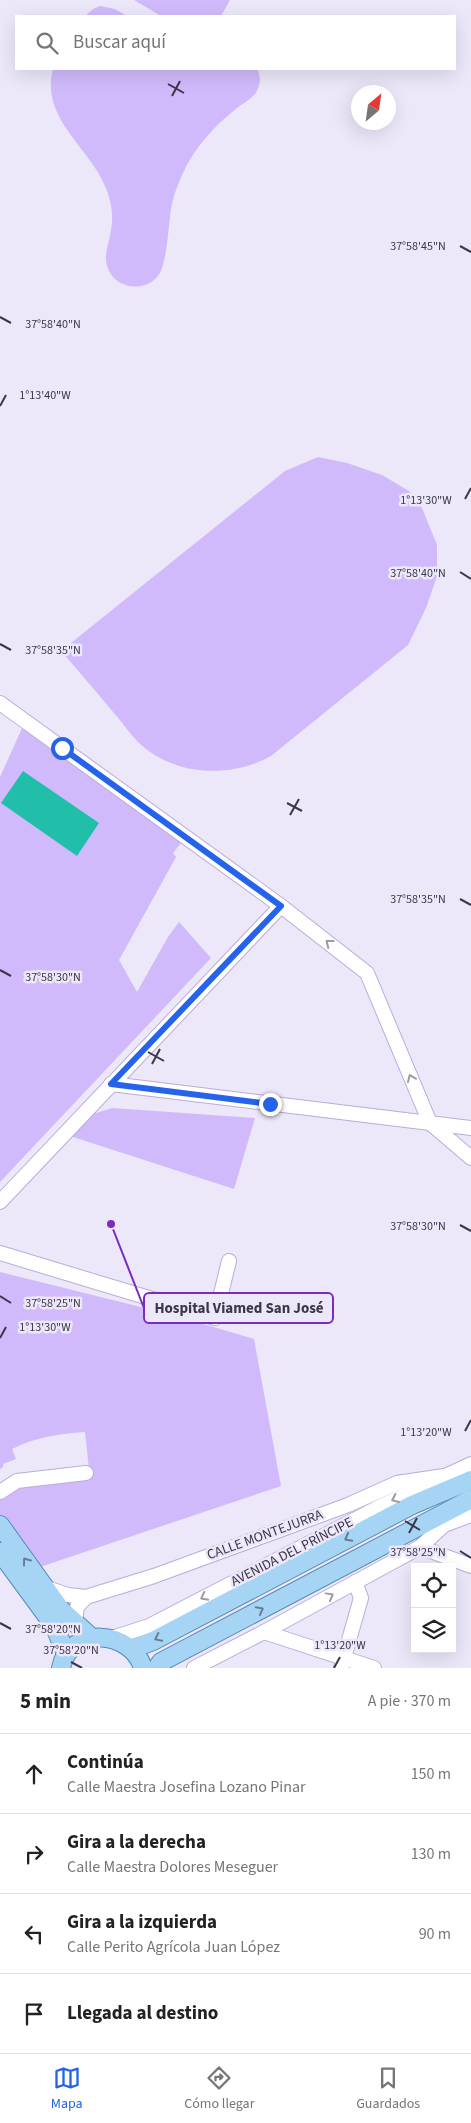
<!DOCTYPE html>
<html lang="es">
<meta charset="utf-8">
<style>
:root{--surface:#fff;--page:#f2f2f2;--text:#222;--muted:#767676;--line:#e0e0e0;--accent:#2563eb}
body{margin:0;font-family:"Source Sans 3",sans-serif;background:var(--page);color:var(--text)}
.controls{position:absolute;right:15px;bottom:15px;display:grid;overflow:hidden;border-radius:0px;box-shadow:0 5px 20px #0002}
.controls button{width:45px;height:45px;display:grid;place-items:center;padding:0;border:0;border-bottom:1px solid var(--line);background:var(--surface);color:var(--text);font:25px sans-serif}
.compass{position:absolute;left:351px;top:85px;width:45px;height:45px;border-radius:50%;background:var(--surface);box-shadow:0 5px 20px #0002;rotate:29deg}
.stop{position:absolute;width:15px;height:15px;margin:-11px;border:4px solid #2563eb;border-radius:50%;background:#fff}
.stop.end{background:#2563eb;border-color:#fff;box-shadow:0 1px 5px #0008}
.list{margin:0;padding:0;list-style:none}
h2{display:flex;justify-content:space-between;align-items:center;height:65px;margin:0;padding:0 20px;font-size:21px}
h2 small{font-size:16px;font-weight:400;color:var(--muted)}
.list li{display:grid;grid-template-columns:32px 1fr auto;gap:15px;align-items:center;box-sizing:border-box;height:80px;padding:0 20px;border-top:1px solid var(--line)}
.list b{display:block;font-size:19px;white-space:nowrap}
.list p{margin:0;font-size:16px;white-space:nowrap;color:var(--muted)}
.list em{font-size:16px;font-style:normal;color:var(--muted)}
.icon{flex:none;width:28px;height:28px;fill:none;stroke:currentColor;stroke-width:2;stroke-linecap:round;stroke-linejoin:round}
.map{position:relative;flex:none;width:471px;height:1668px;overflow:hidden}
.search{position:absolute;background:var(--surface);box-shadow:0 5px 20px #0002;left:15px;right:15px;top:15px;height:55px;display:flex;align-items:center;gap:12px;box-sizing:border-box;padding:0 18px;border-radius:0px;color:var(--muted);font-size:19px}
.sheet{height:385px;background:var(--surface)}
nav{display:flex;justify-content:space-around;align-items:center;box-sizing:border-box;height:70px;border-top:1px solid var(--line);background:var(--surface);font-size:14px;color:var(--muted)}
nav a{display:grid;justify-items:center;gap:2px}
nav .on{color:var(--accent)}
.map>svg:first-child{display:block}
.green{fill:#d0bafb}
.water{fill:#21bfa9}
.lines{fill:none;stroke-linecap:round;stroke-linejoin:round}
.minor-casing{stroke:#baacd7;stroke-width:16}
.major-casing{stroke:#598ab3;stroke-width:20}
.minor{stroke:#fff;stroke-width:14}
.major{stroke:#a5d4f4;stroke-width:18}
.oneway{stroke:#9e9aa4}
.oneway2{stroke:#6b7d95}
.route{stroke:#2563eb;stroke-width:6}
.ticks{fill:none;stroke:#3c3648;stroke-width:2}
.labels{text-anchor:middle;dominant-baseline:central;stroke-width:5;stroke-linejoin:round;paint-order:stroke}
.street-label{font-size:14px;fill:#3c3648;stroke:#ece7f9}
.ticks-label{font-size:12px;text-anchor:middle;fill:#3c3648;stroke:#ece7f9;stroke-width:5;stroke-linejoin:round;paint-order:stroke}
.leader{fill:none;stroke:#7b2cbf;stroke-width:2}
.callout-dot{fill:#7b2cbf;stroke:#ece7f9;stroke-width:2}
.callout{fill:#ece7f9;stroke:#7b2cbf;stroke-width:2}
.callout-label{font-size:15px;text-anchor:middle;font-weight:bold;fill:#3c3648}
</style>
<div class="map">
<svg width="471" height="1668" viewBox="0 0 471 1668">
<rect width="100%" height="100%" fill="#ece7f9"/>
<g class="green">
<path d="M134,0H230L221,16H161Z"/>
<path d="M100,6L115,9L127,16H85L93,9Z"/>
<path d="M53,69H257C262,78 260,86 255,94C250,100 243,103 237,108C214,126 194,148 182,175C178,184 174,194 172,204C168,221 168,266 157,277C144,292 118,289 109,271C102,257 109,244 111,230C114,216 111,199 105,186C88,146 40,118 53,69Z"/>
<path d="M318,457L347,463L382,475L409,491L422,508L437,545V576L426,608L408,645L271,756C230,779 173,776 138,742C129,733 122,722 114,713C96,692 79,671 61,651L285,471Z"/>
<path d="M24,724L184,839L173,853L176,857L119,960L137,992L168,937L179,922L211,958L0,1182V777Z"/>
<path d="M112,1108L255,1118L234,1189L70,1136L93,1114Z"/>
<path d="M0,1272L173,1315L254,1339L281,1486L37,1568L0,1519V1498L29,1482L90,1479L85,1432C60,1434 35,1437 12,1449L16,1459L3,1464V1467L0,1469Z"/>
</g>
<path class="water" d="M23,771L99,823L77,856L1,803Z"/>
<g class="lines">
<defs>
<g id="minor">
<path d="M0,703L281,906L367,973L430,1123L471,1158"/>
<path d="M111,1084L471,1128"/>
<path d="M0,1202L281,906"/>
<path d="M0,1253L215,1318L229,1261"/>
<path d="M0,1492L17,1481L86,1473"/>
<path d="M420,1547L471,1566"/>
<path d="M44,1587L68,1595L86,1597L154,1576L348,1505L397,1483L444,1476"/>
<path d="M75,1623L77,1607L86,1597"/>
<path d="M264,1632L374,1668"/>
<path d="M112,1638L149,1626L383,1505L471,1464"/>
<path d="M194,1668L264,1632L420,1547L444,1525L471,1515"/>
<path d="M341,1668L361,1598L355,1582"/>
</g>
<g id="major">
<path d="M0,1525L61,1610L92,1638"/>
<path d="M0,1552L55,1627L66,1654"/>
<path d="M132,1649L153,1641L412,1505L471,1480"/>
<path d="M61,1668C69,1626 131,1629 143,1668"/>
<path d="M157,1668L161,1662L471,1499"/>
</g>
</defs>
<use href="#minor" class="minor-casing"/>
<use href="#major" class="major-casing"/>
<use href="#minor" class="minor"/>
<use href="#major" class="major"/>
</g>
<defs><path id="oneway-chevron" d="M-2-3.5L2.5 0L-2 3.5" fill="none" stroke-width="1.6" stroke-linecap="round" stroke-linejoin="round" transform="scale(1.25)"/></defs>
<g class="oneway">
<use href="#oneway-chevron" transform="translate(329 943) rotate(-142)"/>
<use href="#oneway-chevron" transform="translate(411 1078) rotate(-113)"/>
<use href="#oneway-chevron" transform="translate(395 1499) rotate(155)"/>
<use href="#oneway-chevron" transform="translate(330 1596) rotate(-29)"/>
<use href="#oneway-chevron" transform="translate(204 1597) rotate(153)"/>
</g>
<g class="oneway2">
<use href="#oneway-chevron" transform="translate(348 1538) rotate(152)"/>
<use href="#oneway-chevron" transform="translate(26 1561) rotate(-126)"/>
<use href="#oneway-chevron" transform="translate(260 1610) rotate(-28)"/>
<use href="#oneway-chevron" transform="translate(158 1638) rotate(154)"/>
</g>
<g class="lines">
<path class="route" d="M62,748L281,906L111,1084L270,1104"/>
</g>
<path class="ticks" d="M168,84L184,93M172,96L180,81M460,246L471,252M0,317L11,323M0,406L6,395M465,499L471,488M460,572L471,579M0,644L11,650M287,803L302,811M290,815L299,799M460,899L471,905M0,970L11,976M148,1052L164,1061M152,1064L160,1049M460,1225L471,1231M0,1296L11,1303M0,1338L6,1327M465,1431L471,1420M405,1521L420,1530M409,1533L417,1518M460,1551L471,1558M0,1623L11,1629M71,1662L82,1668M334,1668L340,1657"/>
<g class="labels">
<g class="street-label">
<text transform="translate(265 1535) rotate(-20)">CALLE MONTEJURRA</text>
<text transform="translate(292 1552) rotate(-27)">AVENIDA DEL PRÍNCIPE</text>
</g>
</g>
<g class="ticks-label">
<text x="418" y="250">37°58'45"N</text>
<text x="53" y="328">37°58'40"N</text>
<text x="45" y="399">1°13'40"W</text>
<text x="426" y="504">1°13'30"W</text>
<text x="418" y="577">37°58'40"N</text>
<text x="53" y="654">37°58'35"N</text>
<text x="418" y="903">37°58'35"N</text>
<text x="53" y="981">37°58'30"N</text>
<text x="418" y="1230">37°58'30"N</text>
<text x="53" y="1307">37°58'25"N</text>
<text x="45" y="1331">1°13'30"W</text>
<text x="426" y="1436">1°13'20"W</text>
<text x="418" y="1556">37°58'25"N</text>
<text x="53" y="1633">37°58'20"N</text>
<text x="340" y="1649">1°13'20"W</text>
<text x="71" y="1654">37°58'20"N</text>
</g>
<path class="leader" d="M111 1224L144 1308"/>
<circle class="callout-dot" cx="111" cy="1224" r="5"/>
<rect class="callout" x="144" y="1293" width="189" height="30" rx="5"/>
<g class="callout-label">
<text x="239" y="1313">Hospital Viamed San José</text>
</g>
</svg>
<div class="controls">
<button><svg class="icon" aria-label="locate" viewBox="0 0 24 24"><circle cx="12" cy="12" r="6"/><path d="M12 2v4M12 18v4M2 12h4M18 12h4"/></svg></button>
<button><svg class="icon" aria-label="layers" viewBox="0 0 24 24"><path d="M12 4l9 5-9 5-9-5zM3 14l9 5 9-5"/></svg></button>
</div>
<svg class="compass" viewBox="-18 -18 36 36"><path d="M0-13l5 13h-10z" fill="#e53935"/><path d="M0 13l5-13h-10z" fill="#767676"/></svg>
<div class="stop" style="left:62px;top:748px"></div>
<div class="stop end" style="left:270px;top:1104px"></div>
<div class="search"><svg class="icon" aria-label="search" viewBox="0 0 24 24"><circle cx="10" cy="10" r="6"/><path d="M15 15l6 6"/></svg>Buscar aquí</div>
</div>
<section class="sheet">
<h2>5 min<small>A pie · 370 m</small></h2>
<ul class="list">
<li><svg class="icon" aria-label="ahead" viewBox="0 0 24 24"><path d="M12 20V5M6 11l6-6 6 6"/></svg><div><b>Continúa</b><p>Calle Maestra Josefina Lozano Pinar</p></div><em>150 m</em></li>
<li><svg class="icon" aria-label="right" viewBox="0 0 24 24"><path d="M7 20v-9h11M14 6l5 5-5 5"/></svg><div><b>Gira a la derecha</b><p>Calle Maestra Dolores Meseguer</p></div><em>130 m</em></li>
<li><svg class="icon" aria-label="left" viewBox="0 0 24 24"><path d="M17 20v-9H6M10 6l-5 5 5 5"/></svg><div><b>Gira a la izquierda</b><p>Calle Perito Agrícola Juan López</p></div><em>90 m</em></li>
<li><svg class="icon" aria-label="arrive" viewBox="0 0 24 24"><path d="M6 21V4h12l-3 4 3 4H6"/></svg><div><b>Llegada al destino</b></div></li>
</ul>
</section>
<nav>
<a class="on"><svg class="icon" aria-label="map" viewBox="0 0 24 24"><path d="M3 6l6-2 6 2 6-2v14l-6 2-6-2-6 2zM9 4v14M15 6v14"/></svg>Mapa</a>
<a><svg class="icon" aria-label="directions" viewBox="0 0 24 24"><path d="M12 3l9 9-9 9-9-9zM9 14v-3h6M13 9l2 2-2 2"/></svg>Cómo llegar</a>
<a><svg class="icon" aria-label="saved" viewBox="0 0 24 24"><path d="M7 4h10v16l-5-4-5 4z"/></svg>Guardados</a>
</nav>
